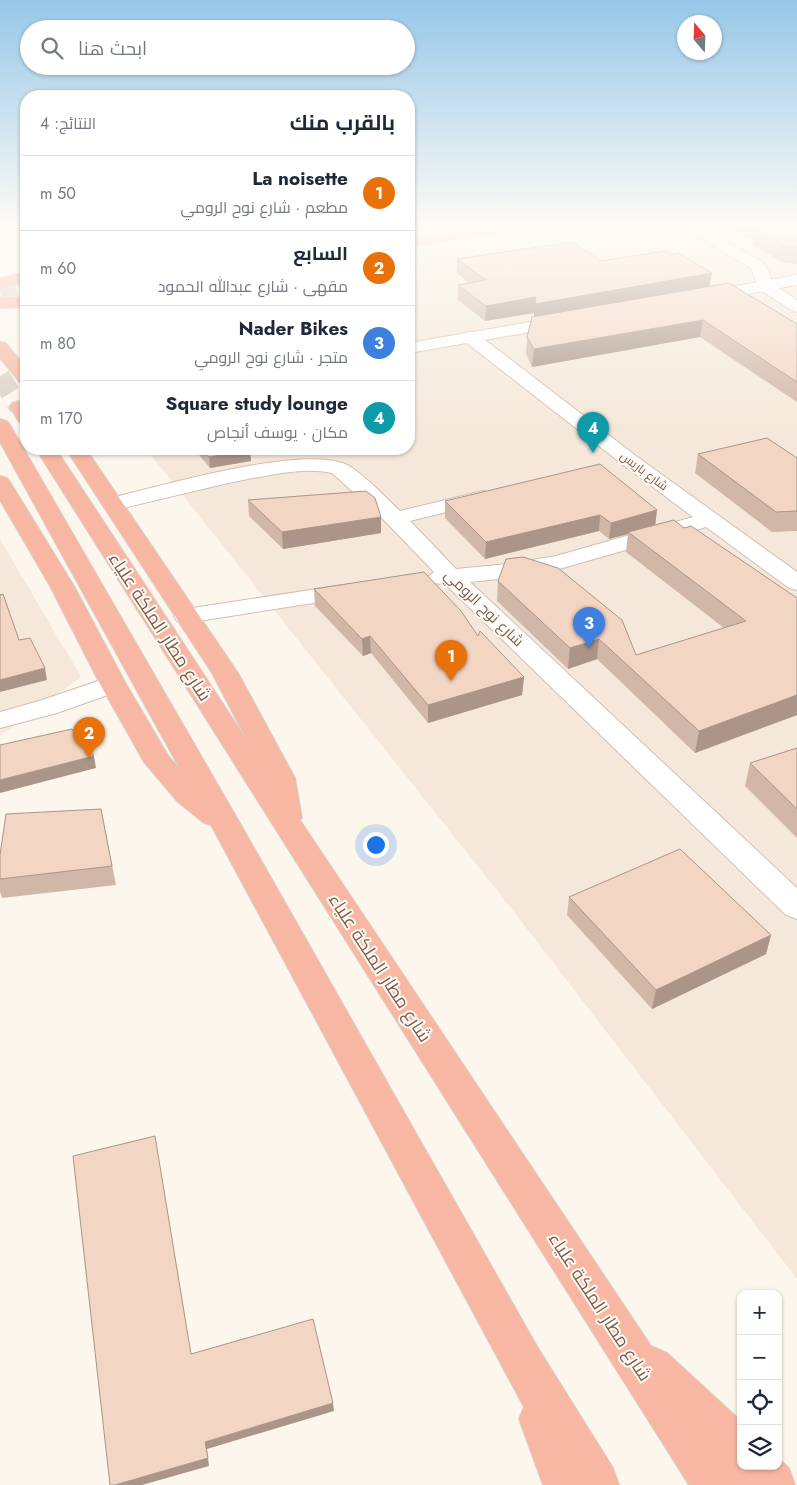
<!DOCTYPE html>
<html lang="ar">
<meta charset="utf-8">
<style>
:root{--surface:#fff;--page:#f2f2f3;--text:#1f2937;--muted:#747a83;--line:#e0e1e3;--accent:#111827}
body{margin:0;font-family:Jost,Cairo,sans-serif;background:var(--page);color:var(--text);direction:rtl}
.controls{position:absolute;right:15px;bottom:15px;display:grid;overflow:hidden;border-radius:10px;box-shadow:0 1px 4px #0004}
.controls button{width:45px;height:45px;display:grid;place-items:center;padding:0;border:0;border-bottom:1px solid var(--line);background:var(--surface);color:var(--text);font:25px sans-serif}
.compass{position:absolute;left:677px;top:15px;width:45px;height:45px;border-radius:50%;background:var(--surface);box-shadow:0 1px 4px #0004;rotate:341deg}
.you{position:absolute;left:375px;top:844px;width:18px;height:18px;margin:-12px;border:4px solid #fff;border-radius:50%;background:#1a73e8;box-shadow:0 0 0 8px #1a73e833}
.badge{display:grid;place-items:center;width:32px;height:32px;border-radius:50%;background:var(--accent);color:#fff;font-size:16px;font-weight:700}
.pin{position:absolute;translate:-50% -41px;filter:drop-shadow(0 1px 2px #0008)}
.pin::after{content:'';position:absolute;top:26px;width:18px;height:15px;background:inherit;clip-path:polygon(0 0,100% 0,50% 100%)}
.list{margin:0;padding:0;list-style:none}
h2{display:flex;justify-content:space-between;align-items:center;height:65px;margin:0;padding:0 20px;font-size:21px}
h2 small{font-size:16px;font-weight:400;color:var(--muted)}
.list li{display:grid;grid-template-columns:32px 1fr auto;gap:15px;align-items:center;box-sizing:border-box;height:75px;padding:0 20px;border-top:1px solid var(--line)}
.list b{display:block;font-size:19px;white-space:nowrap}
.list p{margin:0;font-size:16px;white-space:nowrap;color:var(--muted)}
.list em{font-size:16px;font-style:normal;color:var(--muted)}
.icon{flex:none;width:28px;height:28px;fill:none;stroke:currentColor;stroke-width:2;stroke-linecap:round;stroke-linejoin:round}
.map{position:relative;flex:none;width:797px;height:1485px;overflow:hidden;direction:ltr}
.search{position:absolute;background:var(--surface);box-shadow:0 1px 4px #0004;left:20px;top:20px;width:395px;height:55px;display:flex;align-items:center;gap:12px;box-sizing:border-box;padding:0 18px;border-radius:28px;color:var(--muted);font-size:19px}
.panel{position:absolute;background:var(--surface);box-shadow:0 1px 4px #0004;left:20px;top:90px;width:395px;height:365px;border-radius:20px;direction:rtl}
.map>svg:first-child{display:block}
.residential{fill:#f5e8da}
.lines{fill:none;stroke-linecap:round;stroke-linejoin:round}
.primary-tunnel{stroke:#dcd0c4;stroke-width:16;stroke-dasharray:16 8;stroke-linecap:butt}
.motorway-tunnel{stroke:#dcd0c4;stroke-width:20;stroke-dasharray:20 10;stroke-linecap:butt}
.minor-casing{stroke:#d1beb0;stroke-width:2}
.tertiary-casing{stroke:#d1beb0;stroke-width:2}
.primary-casing{stroke:#dad1cd;stroke-width:2}
.motorway-casing{stroke:#dad1cd;stroke-width:2}
.minor{fill:#fff;fill-rule:evenodd}
.tertiary{fill:#fff;fill-rule:evenodd}
.primary{fill:#fbd9a5;fill-rule:evenodd}
.motorway{fill:#f7b7a3;fill-rule:evenodd}
.wall{fill:#d1b7a8}
.shaded-wall{fill:#aa9588}
.building{fill:#f3d5c3;stroke:#aa9588}
.labels{text-anchor:middle;dominant-baseline:central;stroke-width:4;stroke-linejoin:round;paint-order:stroke}
.far-street-label{font-size:12px;fill:#7a5c4d;stroke:#fffaf3}
.street-label{font-size:15px;fill:#7a5c4d;stroke:#fffaf3}
.near-street-label{font-size:18px;fill:#7a5c4d;stroke:#fffaf3}
</style>
<div class="map">
<svg width="797" height="1485" viewBox="0 0 797 1485">
<rect width="100%" height="100%" fill="#fdf6ec"/>
<g class="residential">
<path d="M0,224H26V253L0,246Z"/>
<path d="M540,224H797V1279L511,908L146,449H409V244Z"/>
<path d="M0,539L81,677L0,736Z"/>
</g>
<g class="lines">
<path class="primary-tunnel" d="M0,290L26,286"/>
<path class="motorway-tunnel" d="M0,376L19,407"/>
<defs>
<g id="minor">
<path d="M677,224H695L762,262L769,271L772,284L797,300V312L791,310L759,289L751,268Z"/>
<path d="M470,332L476,333L636,456L797,572V590L789,588L706,527L559,569L508,578L470,582L797,888V919L786,915L445,584L431,583L427,578L434,572L381,517L332,473C305,467 275,474 248,479C203,488 159,500 114,510L106,509L103,504L106,499C158,487 299,445 345,464C360,470 387,499 400,511L483,491L490,493L494,497L490,501L410,521L456,569L508,564L556,556L693,517L622,464L464,341L462,337L464,333Z"/>
<path d="M350,584L358,586L362,591L358,596L186,623L177,621L174,616L177,611L186,609Z"/>
<path d="M113,676L122,678L126,684L122,690L57,713L0,728V712L39,701Z"/>
</g>
<g id="tertiary">
<path d="M797,275V285L703,302L697,300L695,297L697,294L703,292Z"/>
<path d="M565,316L571,317L573,321L571,325L409,353V343Z"/>
</g>
<path id="primary" d="M469,224H507L500,228L409,241V233Z"/>
<g id="motorway">
<path d="M501,224H537L530,228L409,247V239Z"/>
<path d="M26,272V282L0,288V278Z"/>
<path d="M26,297V307L0,308V298Z"/>
<path d="M0,342L6,343L26,368V384L20,383L0,358Z"/>
<path d="M19,401L26,404V424L19,422L10,407L12,403Z"/>
<path d="M0,419L7,421L10,425L241,825L538,1348L613,1468L619,1485H543L519,1419L524,1407L211,825L204,823L178,802L144,762L100,684L50,586L0,500V476L7,478L10,482L74,586L126,684L169,757L180,769L0,442Z"/>
<path d="M36,449H56L248,742L212,673L66,449H86L238,673L295,778L302,818L300,820L651,1346L667,1353L741,1421V1466H778V1458L789,1468L795,1485H689Z"/>
</g>
</defs>
<use href="#minor" class="minor-casing"/>
<use href="#tertiary" class="tertiary-casing"/>
<use href="#primary" class="primary-casing"/>
<use href="#motorway" class="motorway-casing"/>
<use href="#minor" class="minor"/>
<use href="#tertiary" class="tertiary"/>
<use href="#primary" class="primary"/>
<use href="#motorway" class="motorway"/>
</g>
<g class="wall">
<path d="M21,224H26V231Z"/>
<path d="M716,224H797V264L784,263L753,245L754,240Z"/>
<path d="M457,259L601,261L710,286L797,324V402L700,337L532,367L526,354L527,337L534,316V313L485,321L458,300V285L469,283L457,273Z"/>
<path d="M194,449H249L251,461L210,468Z"/>
<path d="M698,454L797,458V531L772,532L695,473Z"/>
<path d="M248,500L381,533L283,549L249,516Z"/>
<path d="M445,501L657,510L655,525L684,528L797,598V715L695,753L597,659L568,669L497,601L498,581L636,655L724,628L626,552L628,534L609,539L599,531L485,559L445,518Z"/>
<path d="M314,589L478,636L524,677L522,695L428,723L371,653L363,656L315,606Z"/>
<path d="M797,748V838L745,786L750,763Z"/>
<path d="M101,809L116,885L2,898L0,892V855Z"/>
<path d="M569,897L771,935L766,954L652,1009L567,915Z"/>
</g>
<g class="shaded-wall">
<path d="M712,273L709,288L534,319V313L485,321L486,306L536,297Z"/>
<path d="M703,320L700,337L532,367L534,349Z"/>
<path d="M250,450L251,461L210,468L209,457Z"/>
<path d="M657,510L655,526L628,532V534L609,539L611,523Z"/>
<path d="M600,515L599,531L485,559L486,542Z"/>
<path d="M381,517V533L283,549L282,532Z"/>
<path d="M370,636L371,653L363,656L362,639Z"/>
<path d="M599,639L597,659L568,669L570,648Z"/>
<path d="M45,668L47,680L0,692V680Z"/>
<path d="M524,677L522,695L428,723V705Z"/>
<path d="M797,695V715L695,753L699,731Z"/>
<path d="M94,756L96,768L0,793V780Z"/>
<path d="M771,935L766,954L652,1009L656,990Z"/>
<path d="M333,1403L334,1411L207,1449L209,1466L142,1485H115L205,1442Z"/>
</g>
<g class="building">
<path d="M756,224H797V247L787,246L756,229L762,227Z"/>
<path d="M572,242L601,261L665,251L672,255L678,253L712,273L535,304L536,297L486,306L458,285L486,280L457,259Z"/>
<path d="M729,283L797,324V382L703,320L534,349L527,337L532,317Z"/>
<path d="M767,438L797,458V511L776,512L698,454Z"/>
<path d="M202,449H249L250,450L209,457Z"/>
<path d="M600,464L657,510L611,523L600,515L486,542L445,501Z"/>
<path d="M366,491L375,498L381,517L282,532L248,500Z"/>
<path d="M674,520L684,528L691,526L797,598V695L699,731L599,639L570,648L498,581L506,559L523,557L558,568L622,620L636,655L746,621L628,532Z"/>
<path d="M424,572L461,611L478,636L480,631L524,677L428,705L370,636L362,639L314,589Z"/>
<path d="M3,594L19,640L30,638L45,668L0,680V595Z"/>
<path d="M72,729L94,756L0,780V745Z"/>
<path d="M797,748V809L750,763Z"/>
<path d="M101,809L112,866L0,879V855L6,814Z"/>
<path d="M680,849L771,935L656,990L569,897Z"/>
<path d="M155,1136L191,1354L313,1319L333,1403L205,1442L208,1458L115,1485H110L73,1156Z"/>
</g>
<linearGradient id="sky" x2="0" y2="1"><stop stop-color="#97c7e8"/><stop offset="0.52" stop-color="#fefbf6"/><stop offset="1" stop-color="#fefbf6" stop-opacity="0"/></linearGradient>
<rect width="797" height="432" fill="url(#sky)"/>
<g class="labels">
<g class="far-street-label">
<text transform="translate(644 471) rotate(37)">شارع باريس</text>
</g>
<g class="street-label">
<text transform="translate(484 608) rotate(44)">شارع نوح الرومي</text>
</g>
<g class="near-street-label">
<text transform="translate(160 627) rotate(57)">شارع مطار الملكة علياء</text>
<text transform="translate(380 968) rotate(57)">شارع مطار الملكة علياء</text>
<text transform="translate(600 1307) rotate(57)">شارع مطار الملكة علياء</text>
</g>
</g>
</svg>
<div class="controls">
<button>+</button>
<button>−</button>
<button><svg class="icon" aria-label="locate" viewBox="0 0 24 24"><circle cx="12" cy="12" r="6"/><path d="M12 2v4M12 18v4M2 12h4M18 12h4"/></svg></button>
<button><svg class="icon" aria-label="layers" viewBox="0 0 24 24"><path d="M12 4l9 5-9 5-9-5zM3 14l9 5 9-5"/></svg></button>
</div>
<svg class="compass" viewBox="-18 -18 36 36"><path d="M0-13l5 13h-10z" fill="#e53935"/><path d="M0 13l5-13h-10z" fill="#747a83"/></svg>
<div class="you"></div>
<div class="pin badge" style="left:451px;top:681px;background:#e8710a">1</div>
<div class="pin badge" style="left:89px;top:758px;background:#e8710a">2</div>
<div class="pin badge" style="left:589px;top:648px;background:#3f7fe0">3</div>
<div class="pin badge" style="left:593px;top:453px;background:#0f9aa8">4</div>
<div class="search"><svg class="icon" aria-label="search" viewBox="0 0 24 24"><circle cx="10" cy="10" r="6"/><path d="M15 15l6 6"/></svg>ابحث هنا</div>
<section class="panel">
<h2>بالقرب منك<small>النتائج: 4</small></h2>
<ul class="list">
<li><span class="badge" style="background:#e8710a">1</span><div><b>La noisette</b><p>مطعم · شارع نوح الرومي</p></div><em>50 m</em></li>
<li><span class="badge" style="background:#e8710a">2</span><div><b>السابع</b><p>مقهى · شارع عبدالله الحمود</p></div><em>60 m</em></li>
<li><span class="badge" style="background:#3f7fe0">3</span><div><b>Nader Bikes</b><p>متجر · شارع نوح الرومي</p></div><em>80 m</em></li>
<li><span class="badge" style="background:#0f9aa8">4</span><div><b>Square study lounge</b><p>مكان · يوسف أنجاص</p></div><em>170 m</em></li>
</ul>
</section>
</div>
